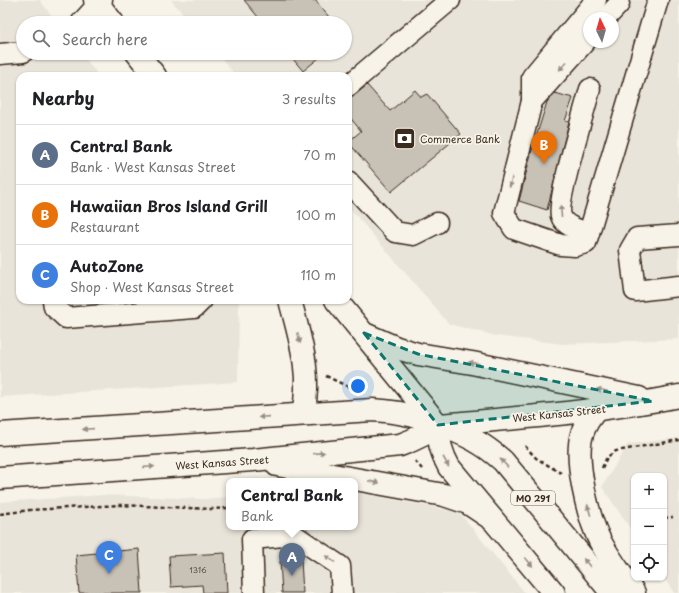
<!DOCTYPE html>
<meta charset="utf-8">
<style>
:root{--surface:#fff;--page:#f2f2f2;--text:#202124;--muted:#757577;--line:#e0e0e0;--accent:#111827}
body{margin:0;font-family:"Playpen Sans",sans-serif;background:var(--page);color:var(--text)}
.controls{position:absolute;right:12px;bottom:12px;display:grid;overflow:hidden;border-radius:8px;box-shadow:0 1px 3px #0004}
.controls button{width:36px;height:36px;display:grid;place-items:center;padding:0;border:0;border-bottom:1px solid var(--line);background:var(--surface);color:var(--text);font:20px sans-serif}
.compass{position:absolute;left:583px;top:12px;width:36px;height:36px;border-radius:50%;background:var(--surface);box-shadow:0 1px 3px #0004;rotate:355deg}
.you{position:absolute;left:358px;top:386px;width:14px;height:14px;margin:-10px;border:3px solid #fff;border-radius:50%;background:#1a73e8;box-shadow:0 0 0 6px #1a73e833}
.badge{display:grid;place-items:center;width:26px;height:26px;border-radius:50%;background:var(--accent);color:#fff;font-size:13px;font-weight:700}
.pin{position:absolute;translate:-50% -33px;filter:drop-shadow(0 1px 2px #0008)}
.pin::after{content:'';position:absolute;top:21px;width:14px;height:12px;background:inherit;clip-path:polygon(0 0,100% 0,50% 100%)}
.popup{position:absolute;left:226px;top:478px;width:132px;height:52px;box-sizing:border-box;display:grid;place-content:center;border-radius:8px;background:var(--surface);filter:drop-shadow(0 1px 3px #0005);font-size:13px;white-space:nowrap;color:var(--muted)}
.popup b{font-size:15px;color:var(--text)}
.popup::after{content:'';position:absolute;left:50%;top:100%;margin-left:-8px;border:8px solid transparent;border-top-color:var(--surface)}
.list{margin:0;padding:0;list-style:none}
h2{display:flex;justify-content:space-between;align-items:center;height:52px;margin:0;padding:0 16px;font-size:17px}
h2 small{font-size:13px;font-weight:400;color:var(--muted)}
.list li{display:grid;grid-template-columns:26px 1fr auto;gap:12px;align-items:center;box-sizing:border-box;height:60px;padding:0 16px;border-top:1px solid var(--line)}
.list b{display:block;font-size:15px;white-space:nowrap}
.list p{margin:0;font-size:13px;white-space:nowrap;color:var(--muted)}
.list em{font-size:13px;font-style:normal;color:var(--muted)}
.icon{flex:none;width:22px;height:22px;fill:none;stroke:currentColor;stroke-width:2;stroke-linecap:round;stroke-linejoin:round}
.map{position:relative;flex:none;width:679px;height:593px;overflow:hidden}
.search{position:absolute;background:var(--surface);box-shadow:0 1px 3px #0004;left:16px;top:16px;width:336px;height:44px;display:flex;align-items:center;gap:10px;box-sizing:border-box;padding:0 14px;border-radius:22px;color:var(--muted);font-size:15px}
.panel{position:absolute;background:var(--surface);box-shadow:0 1px 3px #0004;left:16px;top:72px;width:336px;height:232px;border-radius:12px}
.map>svg:first-child{display:block}
.built{fill:#e9e4d9;fill-rule:evenodd}
.building{fill:#c8c1b6;stroke:#3b2a1e}
.lines{fill:none;stroke-linecap:round;stroke-linejoin:round}
.minor-casing{stroke:#3b2a1e;stroke-width:23}
.major-casing{stroke:#3b2a1e;stroke-width:25}
.highway-casing{stroke:#3b2a1e;stroke-width:25}
.path{stroke:#3b2a1e;stroke-width:2.5;stroke-dasharray:4 3;stroke-linecap:butt}
.minor{stroke:#f7f3e8;stroke-width:20}
.major{stroke:#f7f3e8;stroke-width:22}
.highway{stroke:#f7f3e8;stroke-width:22}
.oneway{fill:#998e83}
.marked{fill:#0f766e;fill-opacity:0.2;stroke:#0f766e;stroke-width:3;stroke-dasharray:8 5;stroke-linejoin:round}
.labels{text-anchor:middle;dominant-baseline:central;stroke-width:3.5;stroke-linejoin:round;paint-order:stroke}
.number-label{font-size:8px;fill:#5e5044}
.shield{fill:#f7f3e8;stroke:#73665b;stroke-width:1}
.shield-label{font-size:9px;font-weight:bold;fill:#3b2a1e}
.poi-label{font-size:10px;fill:#3b2a1e;stroke:#f7f3e8;text-anchor:start}
.street-label{font-size:10px;fill:#3b2a1e;stroke:#f7f3e8}
</style>
<div class="map">
<svg width="679" height="593" viewBox="0 0 679 593">
<rect width="100%" height="100%" fill="#f7f3e8"/>
<filter id="ink" filterUnits="userSpaceOnUse"><feTurbulence type="fractalNoise" baseFrequency=".025" numOctaves="2"/><feDisplacementMap in="SourceGraphic" scale="8" xChannelSelector="R" yChannelSelector="G"/><feConvolveMatrix kernelMatrix="1 2 1 2 8 2 1 2 1" color-interpolation-filters="sRGB"/></filter>
<g filter="url(#ink)">
<g class="built">
<path d="M0,0H40L57,23H23V53H81L99,76H20V300H239L238,382L0,397Z"/>
<path d="M171,0H679V339L563,344L496,336L449,324L348,206V76H236L217,53H345V23H191ZM589,18H613V42H589Z"/>
<path d="M679,438V593H674L664,578V476H634V534L602,487L628,444Z"/>
<path d="M355,492L459,512L525,593H0V502L103,495L202,499L229,497V527H355Z"/>
</g>
<g class="building">
<path d="M244,0H315L334,23H263Z"/>
<path d="M288,53H325L303,71Z"/>
<path d="M367,85L390,111L415,90L421,97L427,94L461,134L391,192L348,142L361,131L348,115V97L355,95Z"/>
<path d="M555,93L573,98L565,121L569,122L547,210L519,201L532,150L547,102Z"/>
<path d="M139,549L142,593H79L76,555Z"/>
<path d="M225,553L227,593H203L202,585L171,587L169,556Z"/>
<path d="M301,560L303,593H282L280,561Z"/>
</g>
<g class="lines">
<defs>
<g id="minor">
<path d="M606,18L619,4"/>
<path d="M81,23L102,0"/>
<path d="M589,37L532,101L504,213L514,229L561,245L575,246L586,243L658,0"/>
<path d="M0,54L23,52"/>
<path d="M348,86L450,0"/>
<path d="M532,101V77L596,0"/>
<path d="M348,181L395,232L413,235L437,223"/>
<path d="M589,233C579,230 564,226 561,216C556,202 585,109 590,89"/>
<path d="M679,235L637,238L630,250L635,291L679,286"/>
<path d="M53,300L54,307L66,318L194,308L202,300"/>
<path d="M254,593L252,539L294,535L340,566L342,593"/>
</g>
<g id="major">
<path d="M95,0L113,23"/>
<path d="M137,53L155,76"/>
<path d="M290,300C300,339 312,374 303,414"/>
<path d="M336,300L438,425C518,418 600,412 679,396"/>
<path d="M367,335L397,348L418,354L472,363L639,398"/>
</g>
<g id="highway">
<path d="M596,410C590,417 585,424 582,434C574,460 588,517 600,541C610,560 623,576 634,593"/>
<path d="M438,425C438,441 441,453 449,467L554,593"/>
<path d="M0,434L372,410C389,411 405,413 421,418C427,420 433,423 439,425C465,434 483,443 503,461L612,593"/>
<path d="M277,465L444,495L468,503L492,519"/>
<path d="M0,478L253,460L400,445C414,440 426,435 438,425"/>
</g>
</defs>
<use href="#minor" class="minor-casing"/>
<use href="#major" class="major-casing"/>
<use href="#highway" class="highway-casing"/>
<g class="path">
<path d="M326,376L355,390"/>
<path d="M525,446L536,458L561,473"/>
<path d="M415,461L422,469"/>
<path d="M602,468L607,457L616,451L679,440"/>
<path d="M0,514L30,510L120,505L212,509L229,508"/>
<path d="M664,518L673,517"/>
</g>
<use href="#minor" class="minor"/>
<use href="#major" class="major"/>
<use href="#highway" class="highway"/>
</g>
<defs><path id="oneway-solid" d="M-6-.8H1V-3.2L6.5 0L1 3.2V.8H-6Z"/></defs>
<g class="oneway">
<use href="#oneway-solid" transform="translate(563 66) rotate(132)"/>
<use href="#oneway-solid" transform="translate(511 182) rotate(104)"/>
<use href="#oneway-solid" transform="translate(561 211) rotate(-95)"/>
<use href="#oneway-solid" transform="translate(299 338) rotate(76)"/>
<use href="#oneway-solid" transform="translate(474 363) rotate(-169)"/>
<use href="#oneway-solid" transform="translate(602 390) rotate(-168)"/>
<use href="#oneway-solid" transform="translate(264 417) rotate(176)"/>
<use href="#oneway-solid" transform="translate(88 429) rotate(176)"/>
<use href="#oneway-solid" transform="translate(319 453) rotate(-6)"/>
<use href="#oneway-solid" transform="translate(446 462) rotate(61)"/>
<use href="#oneway-solid" transform="translate(504 463) rotate(-133)"/>
<use href="#oneway-solid" transform="translate(149 467) rotate(-4)"/>
<use href="#oneway-solid" transform="translate(374 482) rotate(11)"/>
<use href="#oneway-solid" transform="translate(589 510) rotate(-106)"/>
<use href="#oneway-solid" transform="translate(330 559) rotate(-146)"/>
<use href="#oneway-solid" transform="translate(529 562) rotate(50)"/>
<use href="#oneway-solid" transform="translate(587 563) rotate(-130)"/>
</g>
</g>
<path class="marked" d="M364,333L418,354L653,401L438,425Z"/>
<defs>
<symbol id="bank-square" viewBox="-11 -11 22 22"><rect x="-9" y="-9" width="18" height="18" rx="4" fill="#3b2a1e" stroke="#f7f3e8"/><path d="M-6-4H6V4H-6ZM0-2.3a2.3 2.3 0 1 0 0 4.6a2.3 2.3 0 1 0 0-4.6Z" fill="#fff"/></symbol>
</defs>
<g fill-rule="evenodd">
<use href="#bank-square" x="392" y="126" width="25" height="25"/>
</g>
<g class="labels">
<g class="number-label">
<text x="198" y="570">1316</text>
</g>
<rect class="shield" x="511" y="491" width="44" height="14" rx="3"/>
<g class="shield-label">
<text x="533" y="498">MO 291</text>
</g>
<g class="poi-label">
<text x="420" y="138">Commerce Bank</text>
</g>
<g class="street-label">
<text transform="translate(559 413) rotate(-6)">West Kansas Street</text>
<text transform="translate(222 462) rotate(-4)">West Kansas Street</text>
</g>
</g>
</svg>
<div class="controls">
<button>+</button>
<button>−</button>
<button><svg class="icon" aria-label="locate" viewBox="0 0 24 24"><circle cx="12" cy="12" r="6"/><path d="M12 2v4M12 18v4M2 12h4M18 12h4"/></svg></button>
</div>
<svg class="compass" viewBox="-18 -18 36 36"><path d="M0-13l5 13h-10z" fill="#e53935"/><path d="M0 13l5-13h-10z" fill="#757577"/></svg>
<div class="you"></div>
<div class="pin badge" style="left:292px;top:576px;background:#5c6f8a">A</div>
<div class="popup"><b>Central Bank</b>Bank</div>
<div class="pin badge" style="left:544px;top:164px;background:#e8710a">B</div>
<div class="pin badge" style="left:109px;top:574px;background:#3f7fe0">C</div>
<div class="search"><svg class="icon" aria-label="search" viewBox="0 0 24 24"><circle cx="10" cy="10" r="6"/><path d="M15 15l6 6"/></svg>Search here</div>
<section class="panel">
<h2>Nearby<small>3 results</small></h2>
<ul class="list">
<li><span class="badge" style="background:#5c6f8a">A</span><div><b>Central Bank</b><p>Bank · West Kansas Street</p></div><em>70 m</em></li>
<li><span class="badge" style="background:#e8710a">B</span><div><b>Hawaiian Bros Island Grill</b><p>Restaurant</p></div><em>100 m</em></li>
<li><span class="badge" style="background:#3f7fe0">C</span><div><b>AutoZone</b><p>Shop · West Kansas Street</p></div><em>110 m</em></li>
</ul>
</section>
</div>
